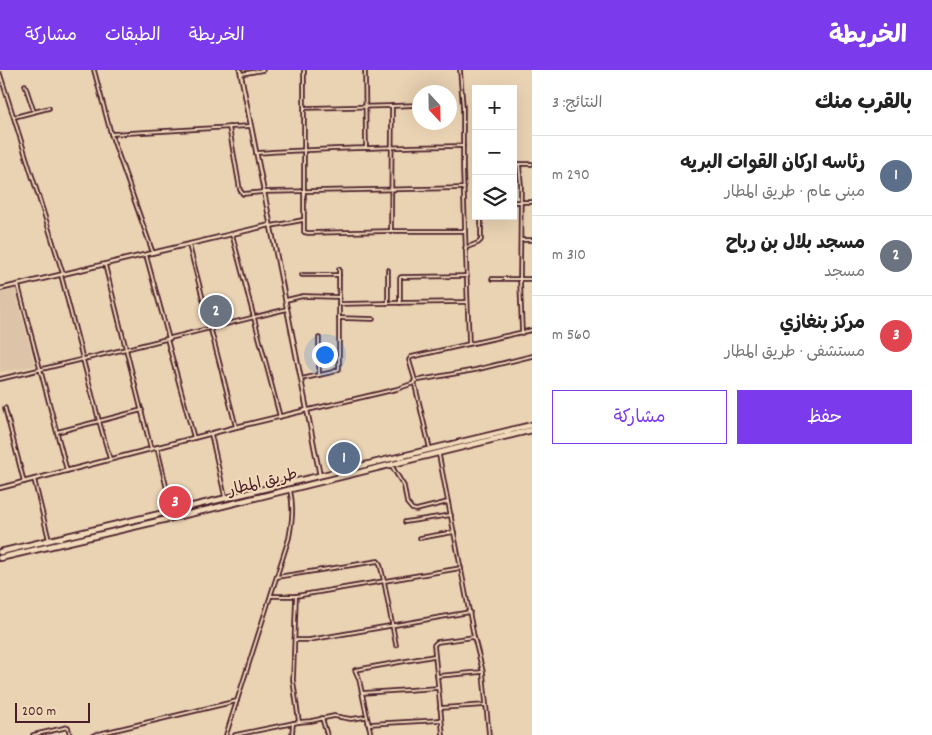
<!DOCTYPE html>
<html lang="ar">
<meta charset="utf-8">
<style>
:root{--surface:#fff;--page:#f6f6f6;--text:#222;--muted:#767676;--line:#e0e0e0;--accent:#7c3aed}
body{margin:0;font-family:Dekko,"Playpen Sans Arabic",sans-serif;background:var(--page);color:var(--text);direction:rtl}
.controls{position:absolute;right:15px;top:15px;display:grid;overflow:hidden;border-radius:0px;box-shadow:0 5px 20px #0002}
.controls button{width:45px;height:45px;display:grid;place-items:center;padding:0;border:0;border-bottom:1px solid var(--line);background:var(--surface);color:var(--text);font:25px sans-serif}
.compass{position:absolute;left:412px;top:15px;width:45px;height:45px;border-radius:50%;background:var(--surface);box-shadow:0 5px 20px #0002;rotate:158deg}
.scale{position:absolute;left:15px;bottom:12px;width:75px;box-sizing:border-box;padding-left:5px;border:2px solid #4a1f2b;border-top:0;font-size:14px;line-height:18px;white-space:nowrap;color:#4a1f2b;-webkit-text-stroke:4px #f1dab9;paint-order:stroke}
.you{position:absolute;left:324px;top:284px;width:18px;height:18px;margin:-12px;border:4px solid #fff;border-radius:50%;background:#1a73e8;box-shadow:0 0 0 8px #1a73e833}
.badge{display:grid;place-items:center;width:32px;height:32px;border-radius:50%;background:var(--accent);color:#fff;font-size:16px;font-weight:700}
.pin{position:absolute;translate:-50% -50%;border:2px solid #fff;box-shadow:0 1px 5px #0006}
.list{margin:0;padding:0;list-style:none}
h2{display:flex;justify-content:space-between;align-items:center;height:65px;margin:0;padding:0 20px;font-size:21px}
h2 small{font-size:16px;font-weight:400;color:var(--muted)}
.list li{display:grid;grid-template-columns:32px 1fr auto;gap:15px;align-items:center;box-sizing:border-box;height:80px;padding:0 20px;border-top:1px solid var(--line)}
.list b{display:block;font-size:19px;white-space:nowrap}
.list p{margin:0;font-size:16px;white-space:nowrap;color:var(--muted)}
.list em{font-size:16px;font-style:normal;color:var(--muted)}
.actions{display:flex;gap:10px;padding:15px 20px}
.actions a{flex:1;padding:11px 0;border:1px solid var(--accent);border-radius:0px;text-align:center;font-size:18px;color:var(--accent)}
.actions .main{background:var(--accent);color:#fff}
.icon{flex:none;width:28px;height:28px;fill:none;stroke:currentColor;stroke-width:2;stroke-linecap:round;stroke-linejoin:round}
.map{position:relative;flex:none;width:532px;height:665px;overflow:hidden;direction:ltr}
header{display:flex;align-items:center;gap:30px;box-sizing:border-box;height:70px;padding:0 25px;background:var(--accent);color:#fff}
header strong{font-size:24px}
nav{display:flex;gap:28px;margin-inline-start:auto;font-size:18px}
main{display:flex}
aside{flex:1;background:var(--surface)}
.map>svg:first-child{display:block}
.built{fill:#ddc4a8}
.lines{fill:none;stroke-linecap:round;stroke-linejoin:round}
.minor-casing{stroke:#4a1f2b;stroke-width:5.5}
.tertiary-casing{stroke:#4a1f2b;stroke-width:6}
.trunk-casing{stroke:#4a1f2b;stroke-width:8}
.minor{stroke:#f1dab9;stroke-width:2}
.tertiary{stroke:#f1dab9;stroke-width:2.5}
.trunk{stroke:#f1dab9;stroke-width:4.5}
.labels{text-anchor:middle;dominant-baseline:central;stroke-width:4;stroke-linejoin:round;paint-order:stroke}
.street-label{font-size:16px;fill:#4a1f2b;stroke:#f1dab9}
</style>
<header>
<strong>الخريطة</strong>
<nav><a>الخريطة</a><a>الطبقات</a><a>مشاركة</a></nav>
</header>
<main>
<aside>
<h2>بالقرب منك<small>النتائج: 3</small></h2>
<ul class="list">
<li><span class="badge" style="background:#5c6f8a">1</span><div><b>رئاسه اركان القوات البريه</b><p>مبنى عام · طريق المطار</p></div><em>290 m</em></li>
<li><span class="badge" style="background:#6b7280">2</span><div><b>مسجد بلال بن رباح</b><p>مسجد</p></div><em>310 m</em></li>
<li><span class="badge" style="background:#e0444e">3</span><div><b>مركز بنغازي</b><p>مستشفى · طريق المطار</p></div><em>560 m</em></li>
</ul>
<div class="actions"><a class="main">حفظ</a><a>مشاركة</a></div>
</aside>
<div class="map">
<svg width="532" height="665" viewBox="0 0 532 665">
<rect width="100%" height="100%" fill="#ead3b3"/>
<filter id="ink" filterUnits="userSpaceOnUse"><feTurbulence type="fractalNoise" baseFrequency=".02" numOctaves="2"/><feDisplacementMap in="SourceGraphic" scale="10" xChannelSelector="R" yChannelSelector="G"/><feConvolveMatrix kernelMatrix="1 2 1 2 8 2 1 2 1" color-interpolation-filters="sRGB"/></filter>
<g filter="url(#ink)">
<path class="built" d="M15,219L35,296L0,302V223Z"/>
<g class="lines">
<defs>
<g id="minor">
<path d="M94,0L111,64L153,183"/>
<path d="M304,0V162L308,163L391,161H465"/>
<path d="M365,0L366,78"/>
<path d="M460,0L463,38V99L469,274"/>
<path d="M0,4L63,204"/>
<path d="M241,4L263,0"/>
<path d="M25,15L34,42"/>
<path d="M305,38L392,36"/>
<path d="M14,47L49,38"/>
<path d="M229,57L240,120L243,124L263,122L464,118"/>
<path d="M111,64L250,56"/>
<path d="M256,83C325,78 394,77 463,76"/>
<path d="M513,94H532"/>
<path d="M519,94L521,115L520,209L522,263"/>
<path d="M513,132H532"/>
<path d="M271,156L303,150"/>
<path d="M391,161L392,36L416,35"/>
<path d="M232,164L280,347"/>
<path d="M521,170H532"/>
<path d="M189,175L236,357"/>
<path d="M465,178L478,173L481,170V146"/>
<path d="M146,185L169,269"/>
<path d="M105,195L151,379"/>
<path d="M388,200V233L467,232"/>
<path d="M61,205L99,351L110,389"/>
<path d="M302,205H339"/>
<path d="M492,209H532"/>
<path d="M18,215L67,401"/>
<path d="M286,230L303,226L339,227"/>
<path d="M400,233V208L401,207L467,206"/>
<path d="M339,234V199"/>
<path d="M339,248L373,249"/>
<path d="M319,268V305"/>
<path d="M167,269L194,368"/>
<path d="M0,309L126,279L287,239"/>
<path d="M301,309L333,302L339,299V234L388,233"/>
<path d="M415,310L409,290L411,287L532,260"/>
<path d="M5,338L24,412"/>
<path d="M308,340L397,319L414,313"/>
<path d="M57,362L142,340"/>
<path d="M211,364L225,427"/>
<path d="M157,377L172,441"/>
<path d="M430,379L414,311L475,300L532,286"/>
<path d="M439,385L474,567L483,602L489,665"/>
<path d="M391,395L404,416L407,433L412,439L416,440L448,432"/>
<path d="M34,409L49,470"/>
<path d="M405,452L451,445"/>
<path d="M420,468L454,462"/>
<path d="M277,507L378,491L380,494L384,511L396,575"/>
<path d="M271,526H296L461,498"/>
<path d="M295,570H309L470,542"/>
<path d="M437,606L482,602"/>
<path d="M362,623L438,618"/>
<path d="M440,638L486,635"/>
<path d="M322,648L327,665"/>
<path d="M299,652L311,651L334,646L351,649L365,647"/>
<path d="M368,654L441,650"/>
<path d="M33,665L68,657L70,665"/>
<path d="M94,665L237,631"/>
<path d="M226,665L289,468C292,452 294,437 290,420"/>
<path d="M235,665L299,652L293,610L296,526"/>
<path d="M292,665L293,653"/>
<path d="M371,665L359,609L355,600L434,586"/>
<path d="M443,665L434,575L437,572L474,567"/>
</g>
<g id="tertiary">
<path d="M240,0L320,406"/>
<path d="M0,219L270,155"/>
<path d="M0,418L236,357L307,340"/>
</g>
<g id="trunk">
<path d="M0,482L532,355"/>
<path d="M0,488L206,440L532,360"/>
</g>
</defs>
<use href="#minor" class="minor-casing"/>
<use href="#tertiary" class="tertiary-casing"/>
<use href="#trunk" class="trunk-casing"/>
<use href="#minor" class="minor"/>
<use href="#tertiary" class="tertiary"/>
<use href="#trunk" class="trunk"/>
</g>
</g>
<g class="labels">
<g class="street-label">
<text transform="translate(263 413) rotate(-14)">طريق المطار</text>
</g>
</g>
</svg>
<div class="controls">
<button>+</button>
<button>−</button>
<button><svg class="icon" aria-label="layers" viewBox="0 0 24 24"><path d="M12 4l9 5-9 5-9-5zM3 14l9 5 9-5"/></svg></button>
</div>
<svg class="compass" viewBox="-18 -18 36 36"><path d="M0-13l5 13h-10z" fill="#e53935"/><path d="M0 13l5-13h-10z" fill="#767676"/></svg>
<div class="scale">200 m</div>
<div class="you"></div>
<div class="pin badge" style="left:344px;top:388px;background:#5c6f8a">1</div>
<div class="pin badge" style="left:216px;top:241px;background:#6b7280">2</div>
<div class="pin badge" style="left:175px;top:432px;background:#e0444e">3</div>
</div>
</main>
